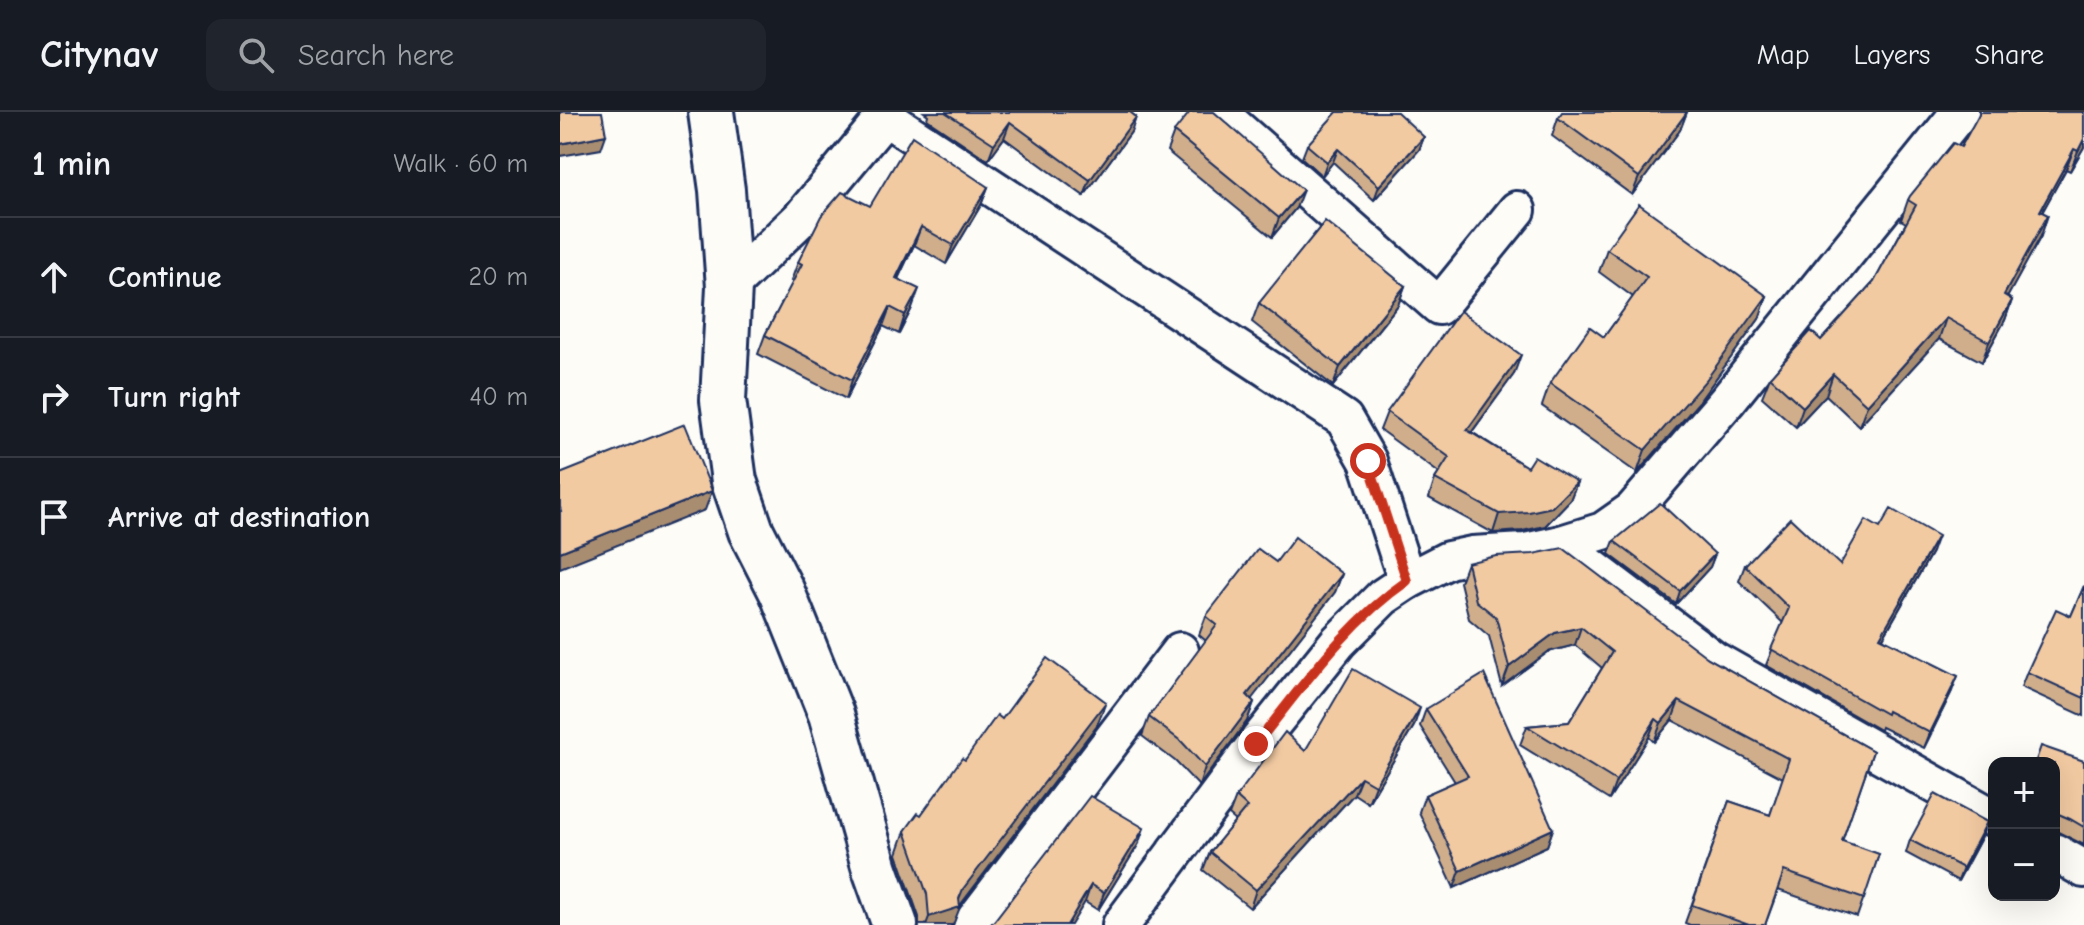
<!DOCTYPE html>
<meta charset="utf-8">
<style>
:root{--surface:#171b24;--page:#20242c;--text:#f1f3f6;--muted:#9ea1a6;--line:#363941}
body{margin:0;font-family:"Comic Neue",sans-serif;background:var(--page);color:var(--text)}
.controls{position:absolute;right:24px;bottom:24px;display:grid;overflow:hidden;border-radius:16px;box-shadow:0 8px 32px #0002}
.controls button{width:72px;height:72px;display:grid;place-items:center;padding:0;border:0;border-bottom:2px solid var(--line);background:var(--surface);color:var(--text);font:40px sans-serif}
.stop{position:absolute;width:24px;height:24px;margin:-18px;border:6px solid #c8321e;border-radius:50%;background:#fff}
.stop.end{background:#c8321e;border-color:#fff;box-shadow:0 2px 8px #0008}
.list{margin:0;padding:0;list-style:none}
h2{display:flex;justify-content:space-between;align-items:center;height:104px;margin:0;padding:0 32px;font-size:34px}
h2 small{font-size:26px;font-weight:400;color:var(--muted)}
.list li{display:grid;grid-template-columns:52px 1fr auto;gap:24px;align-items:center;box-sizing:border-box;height:120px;padding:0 32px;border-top:2px solid var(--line)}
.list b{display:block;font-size:30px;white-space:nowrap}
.list em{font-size:26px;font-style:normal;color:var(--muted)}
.icon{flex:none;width:44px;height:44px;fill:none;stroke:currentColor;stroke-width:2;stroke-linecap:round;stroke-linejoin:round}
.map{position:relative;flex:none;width:1524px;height:813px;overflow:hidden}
header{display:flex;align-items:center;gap:48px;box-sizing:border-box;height:112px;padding:0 40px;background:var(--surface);border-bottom:2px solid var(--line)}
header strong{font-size:38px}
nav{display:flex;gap:44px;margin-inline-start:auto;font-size:28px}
.search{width:560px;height:72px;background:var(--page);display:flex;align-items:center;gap:20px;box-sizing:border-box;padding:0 28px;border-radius:16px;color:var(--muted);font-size:30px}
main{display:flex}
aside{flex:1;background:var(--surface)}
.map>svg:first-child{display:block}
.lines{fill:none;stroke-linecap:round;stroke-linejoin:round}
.minor-casing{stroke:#1b2f5e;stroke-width:42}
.tertiary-casing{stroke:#1b2f5e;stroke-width:50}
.minor{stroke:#fdfcf7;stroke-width:36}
.tertiary{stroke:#fdfcf7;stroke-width:44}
.wall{fill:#d0ae8b;stroke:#1b2f5e;stroke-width:2}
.shaded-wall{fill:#a98d71;stroke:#1b2f5e;stroke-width:2}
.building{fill:#f2caa2;stroke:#1b2f5e;stroke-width:2}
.route{stroke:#c8321e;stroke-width:10}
</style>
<header>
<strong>Citynav</strong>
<div class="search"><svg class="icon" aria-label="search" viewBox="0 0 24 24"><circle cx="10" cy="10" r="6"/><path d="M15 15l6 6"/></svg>Search here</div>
<nav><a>Map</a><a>Layers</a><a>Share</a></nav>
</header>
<main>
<aside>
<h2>1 min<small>Walk · 60 m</small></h2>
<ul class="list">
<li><svg class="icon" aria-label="ahead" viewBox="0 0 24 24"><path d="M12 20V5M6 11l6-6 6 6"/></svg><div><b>Continue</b></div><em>20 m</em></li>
<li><svg class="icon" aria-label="right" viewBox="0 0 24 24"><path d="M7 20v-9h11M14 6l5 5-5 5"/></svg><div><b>Turn right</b></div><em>40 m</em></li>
<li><svg class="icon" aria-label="arrive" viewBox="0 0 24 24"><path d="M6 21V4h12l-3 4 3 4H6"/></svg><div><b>Arrive at destination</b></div></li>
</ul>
</aside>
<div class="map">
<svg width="1524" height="813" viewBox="0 0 1524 813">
<rect width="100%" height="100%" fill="#fdfcf7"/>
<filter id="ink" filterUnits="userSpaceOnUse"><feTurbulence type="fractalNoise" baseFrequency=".0125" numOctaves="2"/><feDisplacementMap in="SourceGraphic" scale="16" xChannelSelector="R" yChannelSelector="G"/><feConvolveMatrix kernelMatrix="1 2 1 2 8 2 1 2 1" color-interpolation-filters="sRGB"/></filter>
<g filter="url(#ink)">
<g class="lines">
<defs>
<g id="minor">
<path d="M658,0L879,194L957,98"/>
<path d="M325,5L784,307L808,349L847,469"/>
<path d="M169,175L242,105L329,0"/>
<path d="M1001,432L1154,548L1434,706"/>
<path d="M1494,740L1524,757"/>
<path d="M411,813L620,539"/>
<path d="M561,813L696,632L778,530L823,485L847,469L888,448L912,443L965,440L1001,432L1043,419L1073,398L1167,289L1400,0"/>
</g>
<path id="tertiary" d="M151,0L162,78L169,175L163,288L174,369L191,419L222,480L271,602L315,757L335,813"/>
</defs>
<use href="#minor" class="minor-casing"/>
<use href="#tertiary" class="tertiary-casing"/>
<use href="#minor" class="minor"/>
<use href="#tertiary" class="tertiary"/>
</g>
<g class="wall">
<path d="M364,0H570L576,5L571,20L524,84L444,26L428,48L367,7L368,3Z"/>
<path d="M1127,0L1120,18L1072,83L992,24L998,6Z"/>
<path d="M614,20L736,96L712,125L607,39Z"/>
<path d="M864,25L859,38L814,88L773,50L762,64L742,46L747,33Z"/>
<path d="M1401,35H1524L1510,59L1506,57L1482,100L1481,124L1447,185L1452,188L1445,208L1422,250L1379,227L1299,314L1266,283L1236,315L1202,285L1210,265L1261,228L1314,170L1346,111L1341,108L1348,88Z"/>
<path d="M428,75L421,93L386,152L354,133L338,167L352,196L339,222L323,214L286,287L198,242L205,223L233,170L231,169L238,150L310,94Z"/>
<path d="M1047,137L1207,184L1199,207L1138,291L1077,361L982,294L990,271L1044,225L1073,185L1039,160Z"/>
<path d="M845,174L838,193L773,274L692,210L699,191Z"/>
<path d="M954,262L912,320L967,355L1017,370L1010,388L985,414L962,419L933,421L869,386L875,367L879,361L820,318L827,300Z"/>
<path d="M1320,416L1372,440L1323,526L1392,579L1364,636L1321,615L1320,618L1206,553L1223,511L1179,469L1185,453H1280Z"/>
<path d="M1054,429L1155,442L1150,455L1116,492L1049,442Z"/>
<path d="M716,450L782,462L775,480L691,587L694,590L687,609L639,674L615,649L582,624L589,605L646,529L639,523L646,504Z"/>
<path d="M907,451L1148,546L1313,639L1282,729L1319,742L1297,805L1218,778L1205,813H1130L1125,811L1169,689L1210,703L1223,666L1112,608L1094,630L1089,625L1049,688L960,633L967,614L1009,610L1042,556L1015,533L988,540L942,574L929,524L909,507L900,470Z"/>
<path d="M1524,474V604L1461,575L1467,560L1511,504Z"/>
<path d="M866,597L993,717L987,734L894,776L859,700L865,683L895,670L860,614Z"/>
<path d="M442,607L537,613L399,794L393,813H359V805L337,742L345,719L361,703L405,648Z"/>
<path d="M854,614L808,691L794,682L690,796L643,758L650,740L676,709L669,703L676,685L745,639Z"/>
<path d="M1524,649V733L1494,718V651Z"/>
<path d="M1427,710L1422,724L1398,769L1346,741L1350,728Z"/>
<path d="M578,733L538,798L525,790L434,809Z"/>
</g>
<g class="shaded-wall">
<path d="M1127,0L1120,18L1072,83L1079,65Z"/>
<path d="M576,5L571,20L524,84L530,68Z"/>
<path d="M450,10L444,26L428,48L434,32Z"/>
<path d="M46,23L41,37L0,44V32Z"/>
<path d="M864,25L859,38L814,88L819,74Z"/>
<path d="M1524,27V35L1510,59L1518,39Z"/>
<path d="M778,37L773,50L762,64L767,50Z"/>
<path d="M1514,37L1506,57L1472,119L1480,99Z"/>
<path d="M428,75L421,93L386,152L393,133Z"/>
<path d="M743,78L736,96L712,125L719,106Z"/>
<path d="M1488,103L1481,124L1437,204L1444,183Z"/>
<path d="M361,115L354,133L329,185L336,166Z"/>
<path d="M845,174L838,193L773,274L780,255Z"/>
<path d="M359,177L352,196L339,222L345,203Z"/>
<path d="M1207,184L1199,207L1138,291L1077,361L1085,338Z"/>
<path d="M1452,188L1445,208L1422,250L1429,230Z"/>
<path d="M330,195L323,214L286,287L292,268Z"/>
<path d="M1386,206L1379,227L1299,314L1307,293Z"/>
<path d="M961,243L954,262L900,336L907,318Z"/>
<path d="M1273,262L1266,283L1236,315L1243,295Z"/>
<path d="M1017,370L1010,388L985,414L962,419L933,421L939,402Z"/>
<path d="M152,379L145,398L0,456V440Z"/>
<path d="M1378,424L1372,440L1314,541L1320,525Z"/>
<path d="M1155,442L1150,455L1116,492L1120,479Z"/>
<path d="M782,462L775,480L680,602L687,583Z"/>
<path d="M1021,515L1015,533L988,540L942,574L949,555L995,521Z"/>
<path d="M1398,564L1392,579L1364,636L1370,621Z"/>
<path d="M1119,589L1112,608L1094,630L1101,611Z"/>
<path d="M546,590L537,613L398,796L400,795L393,813H366L369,805Z"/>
<path d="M694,590L687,609L639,674L645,655Z"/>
<path d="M860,596L854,614L808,691L815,673Z"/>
<path d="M1096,607L1089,625L1049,688L1056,669Z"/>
<path d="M801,665L794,682L690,796L696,778Z"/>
<path d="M1427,710L1422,724L1398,769L1403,756Z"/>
<path d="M584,716L578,733L538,798L544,781Z"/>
<path d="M993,717L987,734L894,776L900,759Z"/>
<path d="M531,773L525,790L511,813H507Z"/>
</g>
<g class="building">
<path d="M0,0H42L46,23L0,32Z"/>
<path d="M385,0H570L576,5L530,68L450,10L434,32Z"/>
<path d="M630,0H654L743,78L719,106L614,20Z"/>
<path d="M777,0H837L864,25L819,74L778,37L767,50L747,33Z"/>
<path d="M1002,0H1127L1079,65L998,6Z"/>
<path d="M1420,0H1524V27L1518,39L1514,37L1480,99L1488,103L1444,183L1452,188L1429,230L1386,206L1307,293L1273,262L1243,295L1210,265L1251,219L1261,228L1314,170L1356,93L1348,88L1350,84L1393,31L1401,35Z"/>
<path d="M352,24L428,75L393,133L361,115L336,166L359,177L345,203L330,195L292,268L205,223L242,152L238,150L261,104L282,80L310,94Z"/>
<path d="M1079,92L1207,184L1146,268L1085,338L990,271L1030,215L1044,225L1087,165L1047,137Z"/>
<path d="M765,109L845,174L780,255L699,191Z"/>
<path d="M900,199L961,243L907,318L967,355L974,344L1017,370L992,395L969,400L939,402L875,367L889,345L827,300Z"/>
<path d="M125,312L152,379L0,440V399H1L0,395V362Z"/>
<path d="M1100,391L1155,442L1120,479L1054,429Z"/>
<path d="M1331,397L1378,424L1320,525L1398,564L1370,621L1327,599L1326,602L1211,537L1229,496L1185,453L1230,406L1280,453L1306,408L1320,416Z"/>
<path d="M735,425L782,462L687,583L694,590L645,655L622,630L589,605L657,513L646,504L698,437L716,450Z"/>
<path d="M1003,436L1148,546L1313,639L1282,729L1319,742L1304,787L1224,759L1205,813H1189L1132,793L1169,689L1210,703L1229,647L1119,589L1101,611L1096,607L1056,669L967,614L1009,610L1052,540L1021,515L995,521L949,555L936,505L916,489L907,451L936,444L973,442Z"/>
<path d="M1524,474V586L1467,560L1496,497L1511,504Z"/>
<path d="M487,546L546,590L403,777L399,787L400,795L369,805L367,782L345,719L358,701L361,703L402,646L405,648L437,603L442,607Z"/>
<path d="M793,557L860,596L815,673L801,665L696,778L650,740L687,695L676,685L725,620L745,639Z"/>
<path d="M924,562L993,717L900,759L865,683L908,664L866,597Z"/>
<path d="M1481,634L1524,649V715L1510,707L1494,700V651H1475Z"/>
<path d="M1375,682L1427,710L1403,756L1350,728Z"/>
<path d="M530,684L584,716L544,781L531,773L507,813H429L434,809Z"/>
</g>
</g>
<g class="lines" filter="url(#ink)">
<path class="route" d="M696,632C743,574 786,511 847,469L808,349"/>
</g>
</svg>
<div class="controls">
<button>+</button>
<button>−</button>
</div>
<div class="stop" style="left:808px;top:349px"></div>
<div class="stop end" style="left:696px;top:632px"></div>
</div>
</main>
